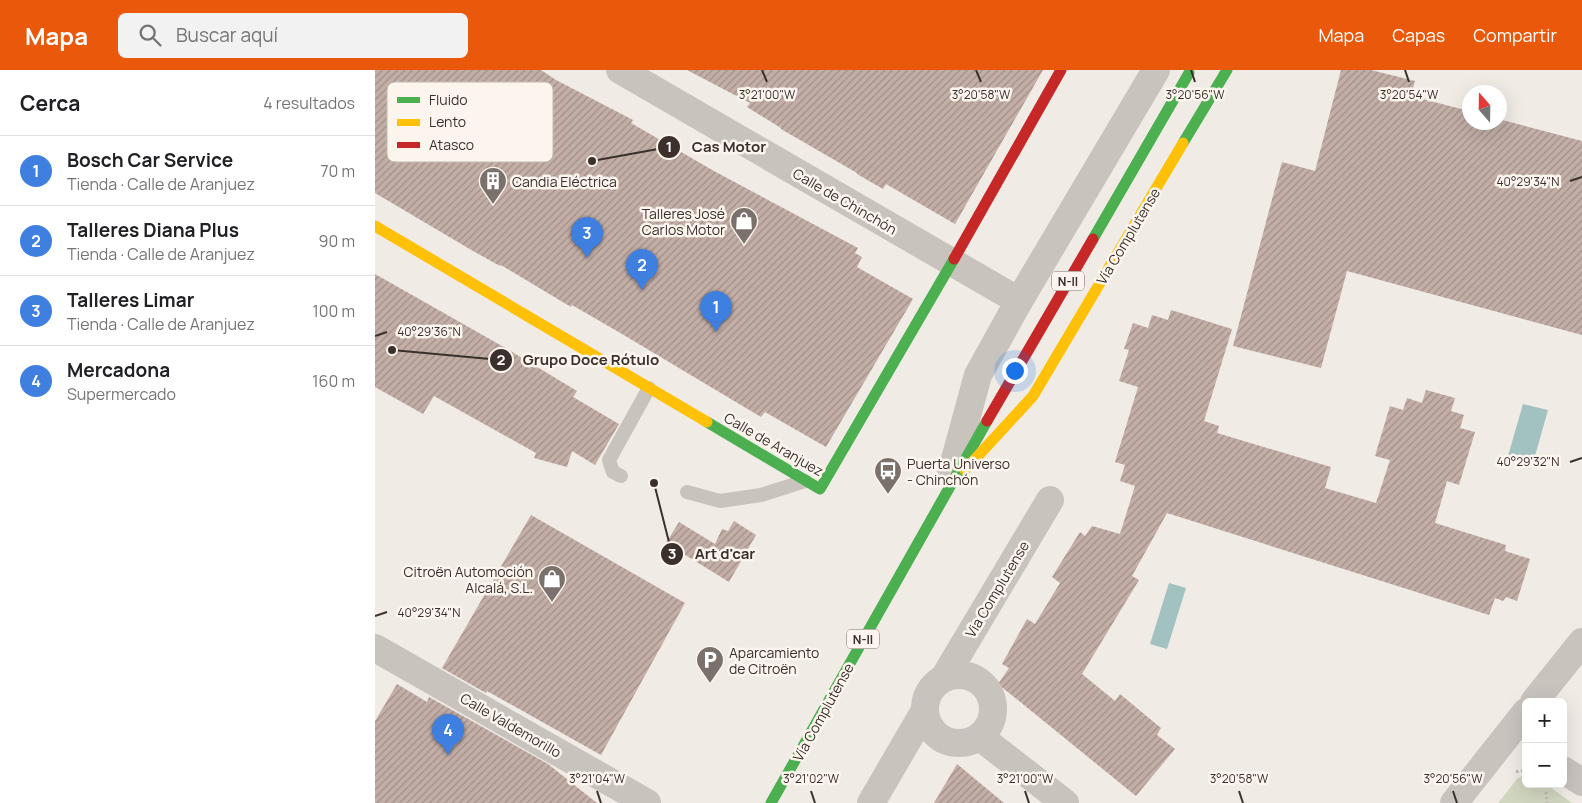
<!DOCTYPE html>
<html lang="es">
<meta charset="utf-8">
<style>
:root{--surface:#fff;--page:#f2f2f2;--text:#202124;--muted:#757577;--line:#e0e0e0;--accent:#ea580c}
body{margin:0;font-family:Manrope,sans-serif;background:var(--page);color:var(--text)}
.controls{position:absolute;right:15px;bottom:15px;display:grid;overflow:hidden;border-radius:8px;box-shadow:0 5px 20px #0002}
.controls button{width:45px;height:45px;display:grid;place-items:center;padding:0;border:0;border-bottom:1px solid var(--line);background:var(--surface);color:var(--text);font:25px sans-serif}
.compass{position:absolute;left:1087px;top:15px;width:45px;height:45px;border-radius:50%;background:var(--surface);box-shadow:0 5px 20px #0002;rotate:340deg}
.you{position:absolute;left:639px;top:300px;width:18px;height:18px;margin:-12px;border:4px solid #fff;border-radius:50%;background:#1a73e8;box-shadow:0 0 0 8px #1a73e833}
.badge{display:grid;place-items:center;width:32px;height:32px;border-radius:50%;background:var(--accent);color:#fff;font-size:16px;font-weight:700}
.pin{position:absolute;translate:-50% -41px;filter:drop-shadow(0 1px 2px #0008)}
.pin::after{content:'';position:absolute;top:26px;width:18px;height:15px;background:inherit;clip-path:polygon(0 0,100% 0,50% 100%)}
.list{margin:0;padding:0;list-style:none}
h2{display:flex;justify-content:space-between;align-items:center;height:65px;margin:0;padding:0 20px;font-size:21px}
h2 small{font-size:16px;font-weight:400;color:var(--muted)}
.list li{display:grid;grid-template-columns:32px 1fr auto;gap:15px;align-items:center;box-sizing:border-box;height:70px;padding:0 20px;border-top:1px solid var(--line)}
.list b{display:block;font-size:19px;white-space:nowrap}
.list p{margin:0;font-size:16px;white-space:nowrap;color:var(--muted)}
.list em{font-size:16px;font-style:normal;color:var(--muted)}
.icon{flex:none;width:28px;height:28px;fill:none;stroke:currentColor;stroke-width:2;stroke-linecap:round;stroke-linejoin:round}
.map{position:relative;flex:none;width:1207px;height:733px;overflow:hidden}
header{display:flex;align-items:center;gap:30px;box-sizing:border-box;height:70px;padding:0 25px;background:var(--accent);color:#fff}
header strong{font-size:24px}
nav{display:flex;gap:28px;margin-inline-start:auto;font-size:18px}
.search{width:350px;height:45px;background:var(--page);display:flex;align-items:center;gap:12px;box-sizing:border-box;padding:0 18px;border-radius:8px;color:var(--muted);font-size:19px}
main{display:flex}
aside{flex:1;background:var(--surface)}
.map>svg:first-child{display:block}
.green{fill:#d1d6bf}
.water{fill:#a1c2c1}
.building{fill:url(#building-hatch)}
.lines{fill:none;stroke-linecap:round;stroke-linejoin:round}
.path{stroke:#c2bbb6;stroke-width:3;stroke-dasharray:2.5 2.5;stroke-linecap:butt}
.lane{stroke:#c9c3be;stroke-width:14}
.street{stroke:#c9c3be;stroke-width:28}
.fast{stroke:#4caf50;stroke-width:11}
.slow{stroke:#ffc107;stroke-width:11}
.jam{stroke:#c62828;stroke-width:11}
.ticks{fill:none;stroke:#3b302b;stroke-width:2}
.labels{text-anchor:middle;dominant-baseline:central;stroke-width:5;stroke-linejoin:round;paint-order:stroke}
.shield{fill:#fbf5ee;stroke:#756b66;stroke-width:1}
.shield-label{font-size:12px;font-weight:bold;fill:#3b302b}
.poi-label{font-size:14px;fill:#3b302b;stroke:#fbf5ee;text-anchor:start}
.street-label{font-size:14px;fill:#3b302b;stroke:#fbf5ee}
.key{fill:#fbf5ee;stroke:#c1bab4;stroke-width:1}
.key-label{font-size:14px;fill:#3b302b}
.ticks-label{font-size:12px;text-anchor:middle;fill:#3b302b;stroke:#fbf5ee;stroke-width:5;stroke-linejoin:round;paint-order:stroke}
.leader{fill:none;stroke:#3b302b;stroke-width:2}
.callout-dot{fill:#3b302b;stroke:#fbf5ee;stroke-width:2}
.mark-label{font-size:15px;text-anchor:middle;font-weight:bold;fill:#fff}
.callout-label{font-size:15px;text-anchor:middle;font-weight:bold;fill:#3b302b;stroke:#fbf5ee;stroke-width:5;stroke-linejoin:round;paint-order:stroke}
</style>
<header>
<strong>Mapa</strong>
<div class="search"><svg class="icon" aria-label="search" viewBox="0 0 24 24"><circle cx="10" cy="10" r="6"/><path d="M15 15l6 6"/></svg>Buscar aquí</div>
<nav><a>Mapa</a><a>Capas</a><a>Compartir</a></nav>
</header>
<main>
<aside>
<h2>Cerca<small>4 resultados</small></h2>
<ul class="list">
<li><span class="badge" style="background:#3f7fe0">1</span><div><b>Bosch Car Service</b><p>Tienda · Calle de Aranjuez</p></div><em>70 m</em></li>
<li><span class="badge" style="background:#3f7fe0">2</span><div><b>Talleres Diana Plus</b><p>Tienda · Calle de Aranjuez</p></div><em>90 m</em></li>
<li><span class="badge" style="background:#3f7fe0">3</span><div><b>Talleres Limar</b><p>Tienda · Calle de Aranjuez</p></div><em>100 m</em></li>
<li><span class="badge" style="background:#3f7fe0">4</span><div><b>Mercadona</b><p>Supermercado</p></div><em>160 m</em></li>
</ul>
</aside>
<div class="map">
<svg width="1207" height="733" viewBox="0 0 1207 733">
<defs>
<pattern id="building-hatch" width="6" height="6" patternUnits="userSpaceOnUse" patternTransform="scale(1.25)"><rect width="6" height="6" fill="#c3afa7"/><path d="M-1 1l2-2M0 6l6-6M5 7l2-2" fill="none" stroke="#a08f88"/></pattern>
</defs>
<rect width="100%" height="100%" fill="#f0ebe5"/>
<path class="green" d="M1147,706H1151V714H1171L1197,733H1123L1142,709Z"/>
<g class="water">
<path d="M1148,334L1173,340L1158,393L1133,386Z"/>
<path d="M794,513L811,518L792,579L775,574Z"/>
</g>
<g class="building">
<path d="M0,0H166L181,10L258,50L256,53L339,101L483,178L480,183L487,187L482,197L538,229L451,377L390,342L386,347L247,264L197,235L196,237L126,195L125,196L98,181L0,123Z"/>
<path d="M312,0H668L580,154L511,114L508,119L482,104V103L406,59V58L372,37L375,33Z"/>
<path d="M966,0H996L1040,11L1036,26L1094,41V52H1124V49L1207,71V265L972,201L946,298L858,276L907,92L940,101Z"/>
<path d="M0,204L127,276L202,321L198,327L244,354L220,395L197,381L192,397L159,388L161,383L59,326L48,344L0,317Z"/>
<path d="M796,240L857,259L829,351L844,356L842,363L956,397L950,418L1001,433L1015,390L1000,386L1015,336L1028,340L1032,328L1047,333L1051,320L1080,328L1076,341L1089,345L1085,358L1100,362L1084,415L1072,411L1060,453L1131,475L1130,481L1155,489L1142,531L1131,527L1128,531L1120,528L1114,545L792,443L757,506L764,510L707,604L740,631L745,624L786,658L782,665L800,679L761,726L623,614L634,598L627,594L652,549L660,554L685,513L677,507L705,462L710,466L717,456L745,464L760,416L745,411L750,395L740,392L763,317L744,311L754,280L749,279L758,253L773,258L777,245L793,250Z"/>
<path d="M156,445L310,533L226,685L112,621L111,623L67,598Z"/>
<path d="M359,451L381,465L354,512L291,473L304,452L340,474L347,459L353,461Z"/>
<path d="M22,614L52,632L54,627L173,694L222,733H0V651Z"/>
<path d="M582,694L629,733H559Z"/>
</g>
<g class="lines">
<g class="path">
<path d="M1141,702L1151,700"/>
<path d="M1171,722L1172,733"/>
</g>
<g class="lane">
<path d="M246,406L238,402L234,390L274,318"/>
<path d="M312,422L345,431L386,425L430,411"/>
</g>
<g class="street">
<path d="M245,0L644,231"/>
<path d="M576,404L603,305L644,231L781,0"/>
<path d="M0,578L272,733"/>
<circle cx="584" cy="639" r="34"/>
<path d="M569,608L675,430"/>
<path d="M1159,632L1207,572"/>
<path d="M605,667L690,733"/>
<path d="M1188,700L1207,712"/>
<path d="M496,733L549,642"/>
<path d="M1079,733L1151,642"/>
</g>
<g class="fast">
<path d="M808,73L852,0"/>
<path d="M718,169L814,3"/>
<path d="M332,352L445,419L579,189"/>
<path d="M396,733L612,351"/>
</g>
<g class="slow">
<path d="M0,156L332,352"/>
<path d="M590,400L658,326L808,73"/>
</g>
<g class="jam">
<path d="M579,189L686,0"/>
<path d="M612,351L718,169"/>
</g>
</g>
<path class="ticks" d="M387,0L392,12M601,0L606,12M816,0L820,12M1030,0L1034,12M1195,111L1207,107M0,266L12,262M1195,392L1207,388M0,546L12,542M222,721L226,733M436,721L440,733M650,721L654,733M864,721L868,733M1078,721L1082,733"/>
<defs>
<symbol id="building-pin" viewBox="-11 -11 22 30"><path d="M0 17L-7.5 6A9.5 9.5 0 1 1 7.5 6Z" fill="#7a716c" stroke="#fbf5ee"/><path d="M-4-6H4V6H1V3H-1V6H-4ZM-2.5-4.3h1.7v1.8h-1.7ZM.8-4.3h1.7v1.8H.8ZM-2.5-1h1.7V.8h-1.7ZM.8-1h1.7V.8H.8Z" fill="#fff"/></symbol>
<symbol id="shop-pin" viewBox="-11 -11 22 30"><path d="M0 17L-7.5 6A9.5 9.5 0 1 1 7.5 6Z" fill="#7a716c" stroke="#fbf5ee"/><path d="M-5-2.5h2.3a2.7 3.5 0 0 1 5.4 0H5L5.5 6h-11ZM-1.5-2.5h3a1.5 2.3 0 0 0-3 0Z" fill="#fff"/></symbol>
<symbol id="bus-pin" viewBox="-11 -11 22 30"><path d="M0 17L-7.5 6A9.5 9.5 0 1 1 7.5 6Z" fill="#7a716c" stroke="#fbf5ee"/><path d="M-5-6H5V4H4V6H2V4H-2V6H-4V4H-5ZM-3.5-4V0h7V-4ZM-3.5 1.2v1.5H-2V1.2ZM2 1.2v1.5H3.5V1.2Z" fill="#fff"/></symbol>
<symbol id="parking-pin" viewBox="-11 -11 22 30"><path d="M0 17L-7.5 6A9.5 9.5 0 1 1 7.5 6Z" fill="#7a716c" stroke="#fbf5ee"/><path d="M-3.5-5.5H1a3.5 3.5 0 0 1 0 7H-1V5.5H-3.5ZM-1-3.4V-.6H.8a1.4 1.4 0 0 0 0-2.8Z" fill="#fff"/></symbol>
</defs>
<g fill-rule="evenodd">
<use href="#building-pin" x="102" y="95" width="32" height="43"/>
<use href="#shop-pin" x="353" y="135" width="32" height="43"/>
<use href="#bus-pin" x="497" y="385" width="32" height="43"/>
<use href="#shop-pin" x="161" y="493" width="32" height="43"/>
<use href="#parking-pin" x="319" y="574" width="32" height="43"/>
</g>
<g class="labels">
<g class="shield">
<rect x="677" y="201.5" width="32" height="19" rx="4"/>
<rect x="472" y="559.5" width="32" height="19" rx="4"/>
</g>
<g class="shield-label">
<text x="693" y="211">N-II</text>
<text x="488" y="569">N-II</text>
</g>
<g class="poi-label">
<text x="137" y="111">Candia Eléctrica</text>
<text x="350" y="143" text-anchor="end">Talleres José<tspan x="350" dy="16">Carlos Motor</tspan></text>
<text x="532" y="393">Puerta Universo<tspan x="532" dy="16">- Chinchón</tspan></text>
<text x="158" y="501" text-anchor="end">Citroën Automoción<tspan x="158" dy="16">Alcalá, S.L.</tspan></text>
<text x="354" y="582">Aparcamiento<tspan x="354" dy="16">de Citroën</tspan></text>
</g>
<g class="street-label">
<text transform="translate(470 131) rotate(30)">Calle de Chinchón</text>
<text transform="translate(753 166) rotate(-59)">Vía Complutense</text>
<text transform="translate(399 374) rotate(30)">Calle de Aranjuez</text>
<text transform="translate(622 519) rotate(-59)">Via Complutense</text>
<text transform="translate(448 642) rotate(-61)">Vía Complutense</text>
<text transform="translate(136 655) rotate(30)">Calle Valdemorillo</text>
</g>
</g>
<rect x="12" y="12" width="166" height="80" rx="8" class="key"/>
<rect x="22" y="27" width="23" height="6" fill="#4caf50"/>
<rect x="22" y="49" width="23" height="7" fill="#ffc107"/>
<rect x="22" y="72" width="23" height="6" fill="#c62828"/>
<g class="key-label">
<text x="54" y="35">Fluido</text>
<text x="54" y="57">Lento</text>
<text x="54" y="80">Atasco</text>
</g>
<g class="ticks-label">
<text x="392" y="29">3°21'00"W</text>
<text x="606" y="29">3°20'58"W</text>
<text x="820" y="29">3°20'56"W</text>
<text x="1034" y="29">3°20'54"W</text>
<text x="1153" y="116">40°29'34"N</text>
<text x="54" y="266">40°29'36"N</text>
<text x="1153" y="396">40°29'32"N</text>
<text x="54" y="547">40°29'34"N</text>
<text x="222" y="713">3°21'04"W</text>
<text x="436" y="713">3°21'02"W</text>
<text x="650" y="713">3°21'00"W</text>
<text x="864" y="713">3°20'58"W</text>
<text x="1078" y="713">3°20'56"W</text>
</g>
<path class="leader" d="M217 91L294 77M17 280L126 290M279 413L297 484"/>
<g class="callout-dot">
<circle cx="217" cy="91" r="5"/>
<circle cx="17" cy="280" r="5"/>
<circle cx="279" cy="413" r="5"/>
<circle cx="294" cy="77" r="12"/>
<circle cx="126" cy="290" r="12"/>
<circle cx="297" cy="484" r="12"/>
</g>
<g class="mark-label">
<text x="294" y="82">1</text>
<text x="126" y="295">2</text>
<text x="297" y="489">3</text>
</g>
<g class="callout-label">
<text x="354" y="82">Cas Motor</text>
<text x="216" y="295">Grupo Doce Rótulo</text>
<text x="350" y="489">Art d'car</text>
</g>
</svg>
<div class="controls">
<button>+</button>
<button>−</button>
</div>
<svg class="compass" viewBox="-18 -18 36 36"><path d="M0-13l5 13h-10z" fill="#e53935"/><path d="M0 13l5-13h-10z" fill="#757577"/></svg>
<div class="you"></div>
<div class="pin badge" style="left:341px;top:262px;background:#3f7fe0">1</div>
<div class="pin badge" style="left:267px;top:220px;background:#3f7fe0">2</div>
<div class="pin badge" style="left:212px;top:188px;background:#3f7fe0">3</div>
<div class="pin badge" style="left:73px;top:685px;background:#3f7fe0">4</div>
</div>
</main>
